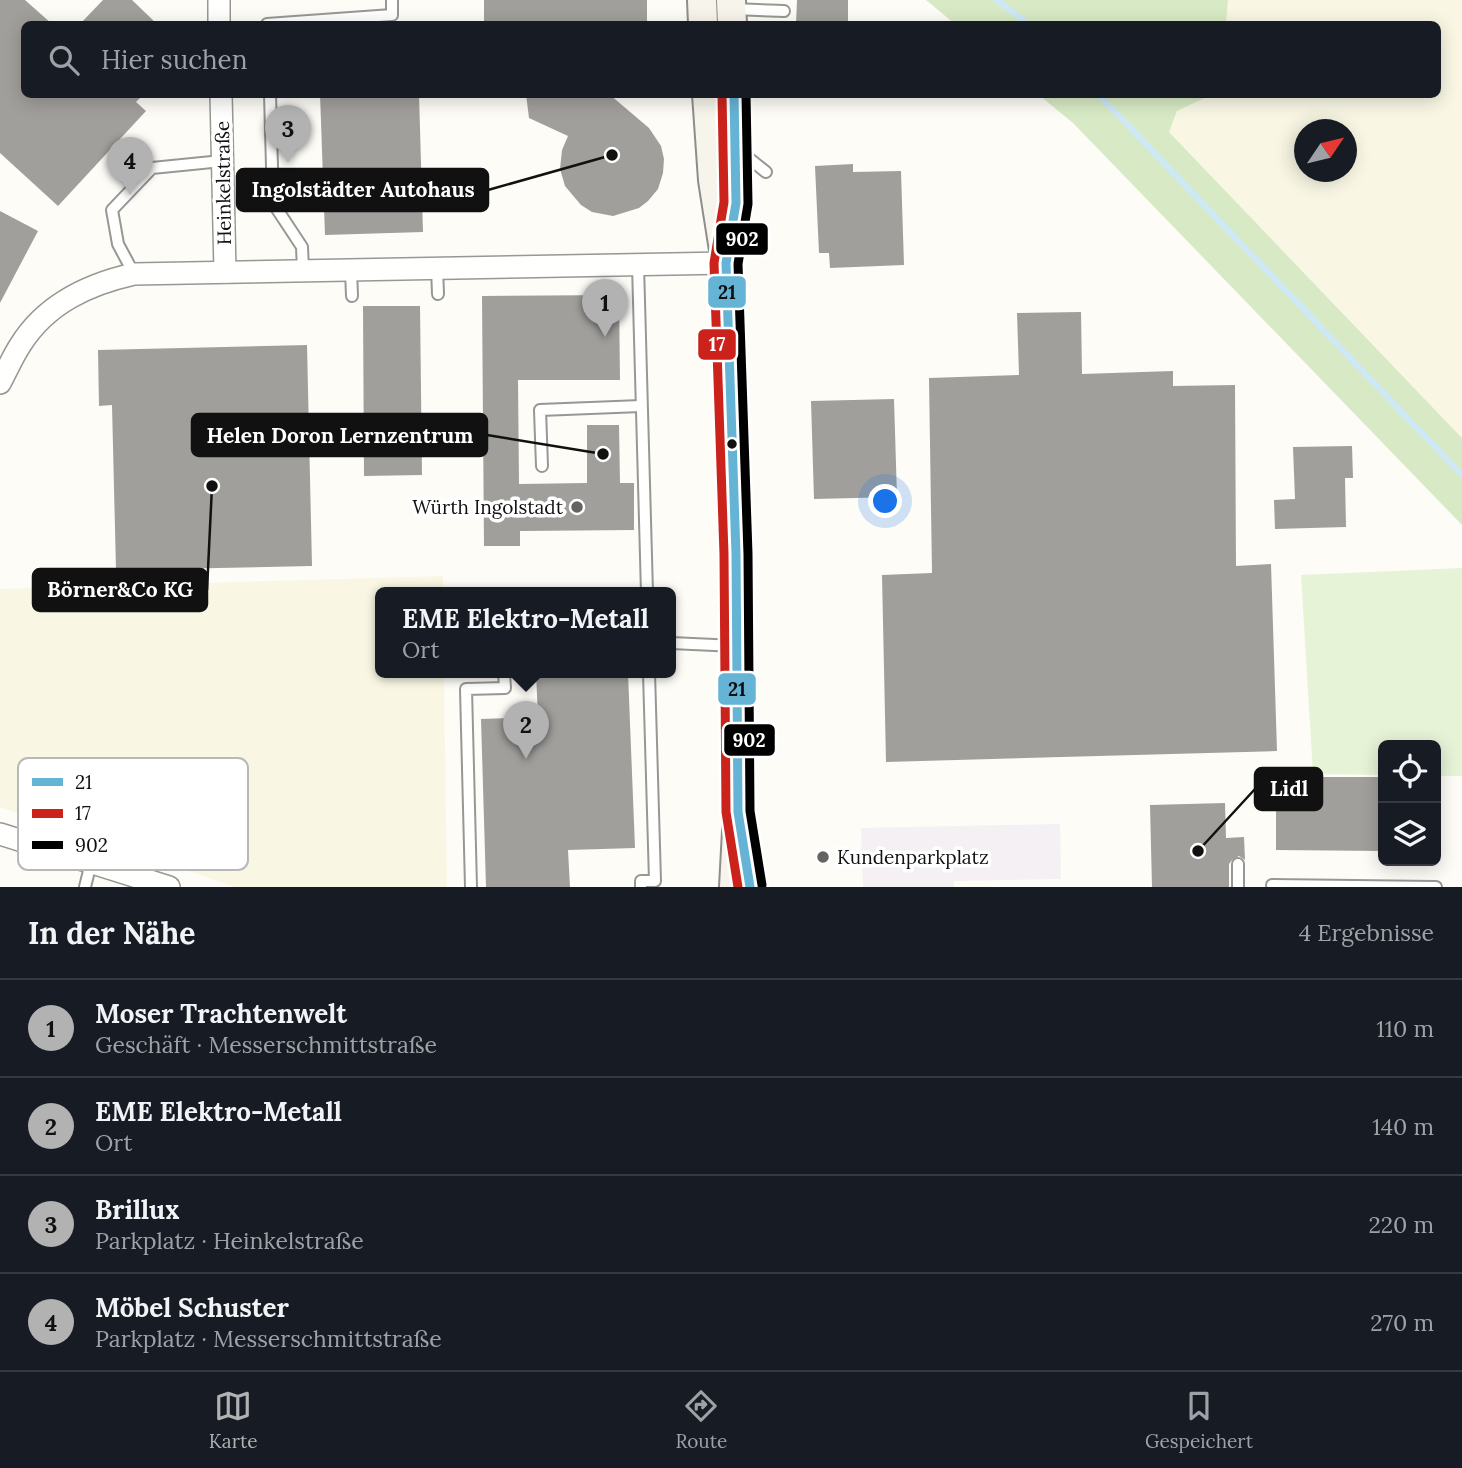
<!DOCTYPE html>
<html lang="de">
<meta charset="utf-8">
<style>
:root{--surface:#171b24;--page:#20242c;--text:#f1f3f6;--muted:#9ea1a6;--line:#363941;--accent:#b2b2b3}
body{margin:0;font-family:Lora,serif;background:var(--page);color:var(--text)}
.controls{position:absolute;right:21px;bottom:21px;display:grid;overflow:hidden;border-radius:10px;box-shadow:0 4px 18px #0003}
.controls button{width:63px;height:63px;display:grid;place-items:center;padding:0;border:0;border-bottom:2px solid var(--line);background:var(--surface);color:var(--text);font:35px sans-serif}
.compass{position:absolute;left:1294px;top:119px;width:63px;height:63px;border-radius:50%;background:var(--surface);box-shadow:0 4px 18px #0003;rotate:55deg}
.you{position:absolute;left:886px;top:502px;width:24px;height:24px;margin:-18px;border:5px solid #fff;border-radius:50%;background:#1a73e8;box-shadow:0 0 0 10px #1a73e833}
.badge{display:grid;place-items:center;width:46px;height:46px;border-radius:50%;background:var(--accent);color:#111;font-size:23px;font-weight:700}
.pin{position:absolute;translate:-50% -58px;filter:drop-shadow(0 2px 4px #0008)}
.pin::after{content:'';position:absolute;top:37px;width:24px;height:21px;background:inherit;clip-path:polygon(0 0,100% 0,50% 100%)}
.popup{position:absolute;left:375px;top:587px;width:301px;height:91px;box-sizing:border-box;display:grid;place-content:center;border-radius:10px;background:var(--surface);filter:drop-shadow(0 2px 5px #0005);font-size:23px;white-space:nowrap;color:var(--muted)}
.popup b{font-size:26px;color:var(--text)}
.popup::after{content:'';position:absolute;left:50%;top:100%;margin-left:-14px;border:14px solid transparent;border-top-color:var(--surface)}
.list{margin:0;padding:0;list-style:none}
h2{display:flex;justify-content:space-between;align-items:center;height:91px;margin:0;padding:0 28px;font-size:30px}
h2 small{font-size:23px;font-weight:400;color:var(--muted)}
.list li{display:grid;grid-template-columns:46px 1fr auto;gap:21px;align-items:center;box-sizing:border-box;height:98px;padding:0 28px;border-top:2px solid var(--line)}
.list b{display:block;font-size:26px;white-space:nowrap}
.list p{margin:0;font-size:23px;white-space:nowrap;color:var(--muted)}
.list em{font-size:23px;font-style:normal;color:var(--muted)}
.icon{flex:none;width:38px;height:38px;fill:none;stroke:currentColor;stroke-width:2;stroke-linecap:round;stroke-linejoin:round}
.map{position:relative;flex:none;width:1462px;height:887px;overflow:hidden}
.search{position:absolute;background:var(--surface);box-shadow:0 4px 18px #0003;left:21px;right:21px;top:21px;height:77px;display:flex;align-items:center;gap:18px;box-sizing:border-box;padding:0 24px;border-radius:10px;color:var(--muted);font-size:26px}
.sheet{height:483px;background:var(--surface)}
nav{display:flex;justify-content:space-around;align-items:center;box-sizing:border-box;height:98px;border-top:2px solid var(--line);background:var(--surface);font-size:19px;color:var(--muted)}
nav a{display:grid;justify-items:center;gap:4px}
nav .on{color:var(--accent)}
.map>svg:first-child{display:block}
.industrial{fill:#f5f0f3}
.farmland{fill:#f9f7e4;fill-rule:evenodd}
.green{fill:#e7f3d7}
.forest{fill:#d8eac5}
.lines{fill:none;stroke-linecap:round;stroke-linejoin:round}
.stream{stroke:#cde8f7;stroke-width:6}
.building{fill:#a19f9c}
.service-casing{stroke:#979795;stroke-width:14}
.minor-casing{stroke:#979795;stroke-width:24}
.secondary-casing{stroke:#8e8d8b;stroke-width:32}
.service{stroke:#fffffe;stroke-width:10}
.minor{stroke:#fffffe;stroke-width:21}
.secondary{stroke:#f6f4eb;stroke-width:28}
.bus-1-casing{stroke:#fff;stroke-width:14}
.bus-2-casing{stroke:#fff;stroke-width:14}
.bus-3-casing{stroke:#fff;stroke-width:14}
.bus-1{stroke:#65b3d5;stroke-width:9}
.bus-2{stroke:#cb231c;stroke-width:9}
.bus-3{stroke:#000;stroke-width:9}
.bus-dot{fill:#111;stroke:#fff;stroke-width:2.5}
.poi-dot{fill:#646362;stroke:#fff;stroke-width:2.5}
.labels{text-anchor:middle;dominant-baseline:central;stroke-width:7;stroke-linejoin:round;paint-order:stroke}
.street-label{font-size:19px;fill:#111;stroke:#fff}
.poi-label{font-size:19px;fill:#111;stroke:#fff;text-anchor:end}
.key{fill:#fff;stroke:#b8b8b8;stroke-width:2}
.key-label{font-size:19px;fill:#111}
.leader{fill:none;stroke:#111;stroke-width:2.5}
.callout-dot{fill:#111;stroke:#fff;stroke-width:2.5}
.callout{fill:#111;stroke:#111;stroke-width:2.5}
.callout-label{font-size:21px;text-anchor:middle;font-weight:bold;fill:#fff}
.line-badge{stroke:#fff;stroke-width:2.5}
.badge-label{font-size:19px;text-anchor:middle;font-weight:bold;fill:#fff}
.pale-badge-label{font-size:19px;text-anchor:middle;font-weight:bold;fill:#111}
</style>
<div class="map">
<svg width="1462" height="887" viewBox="0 0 1462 887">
<rect width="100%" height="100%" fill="#fdfcf7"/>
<path class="industrial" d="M1060,824L1061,879L954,881V887H863L861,828Z"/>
<g class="farmland">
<path d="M1228,0H1462V438L1169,132L1177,111L1211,95L1438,94V24H1226ZM1304,130H1346V172H1304Z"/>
<path d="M443,576V593H381V673H444L447,887H235L0,807V589Z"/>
</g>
<path class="green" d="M1462,568V776H1436V745H1383V775L1313,774L1301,575Z"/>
<g class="forest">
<path d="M926,0H1228L1226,24H955Z"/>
<path d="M1039,95H1211L1177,111L1169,132L1462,438V525L1073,123Z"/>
</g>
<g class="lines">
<g class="stream">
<path d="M997,0L1028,24"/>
<path d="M1098,94L1462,475"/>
</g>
</g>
<g class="building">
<path d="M0,0H25L52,24H24V94H144L136,102L146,111L58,206L0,153Z"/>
<path d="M103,0H132L157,24H80Z"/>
<rect x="484" y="0" width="163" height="24"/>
<path d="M797,0H848V24H796Z"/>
<path d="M320,94H419L423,232L325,235Z"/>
<path d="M526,94H609L649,128L661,146L664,159L663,173L658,189L648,201L639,208L613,216L592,212L581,205L565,186L560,169L562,150L568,136L529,118Z"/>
<path d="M853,164V172L901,171L904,265L830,268L829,253H819L815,166Z"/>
<path d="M0,211L38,231L0,303Z"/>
<path d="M619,295L620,380H518L519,484L587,483V425H619L620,483H634V530L520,531V546H484L482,296Z"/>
<path d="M363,306H420L422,475L364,476Z"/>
<path d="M1081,312L1082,374L1173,371V386L1235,385L1236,566L1271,564L1277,751L886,762L882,575L932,573L929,378L1019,375L1017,313Z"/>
<path d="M307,345L312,566L116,570L112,405L99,406L98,350Z"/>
<path d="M894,399L897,497L814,499L811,401Z"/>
<path d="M1352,446L1353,478H1345L1346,527L1275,529L1274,500L1295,499L1293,447Z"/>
<path d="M536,673H628L635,848L568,850L570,887H486L481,719L538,717Z"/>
<path d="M1276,777H1383V851L1276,850Z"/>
<path d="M1225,803L1226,838L1244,837L1245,860L1239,856L1232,860L1229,864V887H1152L1150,805Z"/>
</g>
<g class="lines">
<defs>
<g id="service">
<path d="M733,9L784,11"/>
<path d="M267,24L392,15V0"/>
<path d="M270,94L273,203L302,247L303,270"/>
<path d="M741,152L766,172"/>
<path d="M638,265L647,593"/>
<path d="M437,268L438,294"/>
<path d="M351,270L352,296"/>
<path d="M134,274L118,244L112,210L152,168L222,161"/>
<path d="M542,466L540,410L641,406"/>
<path d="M671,643L736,646"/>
<path d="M1238,864V887"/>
<path d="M1272,885L1436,887"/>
<path d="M85,887L91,863"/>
<path d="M471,887L466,689L505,688L504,673"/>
<path d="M641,887V881H655L649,673"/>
</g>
<g id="minor">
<path d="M219,0V24"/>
<path d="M221,94L225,272"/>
<path d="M0,383C7,370 13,356 21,344C47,303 89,284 134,274L726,263"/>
<path d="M0,834L169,887"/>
</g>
<g id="secondary">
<path d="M702,0L703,24"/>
<path d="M731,0L732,24"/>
<path d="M707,94L713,180L726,263L728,329L736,554L738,812L734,887"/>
<path d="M731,236L736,203L734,94"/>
</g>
</defs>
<use href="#service" class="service-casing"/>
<use href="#minor" class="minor-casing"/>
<use href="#secondary" class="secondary-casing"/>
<use href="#service" class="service"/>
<use href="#minor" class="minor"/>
<use href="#secondary" class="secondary"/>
<defs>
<path id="bus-1" d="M734,94L736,203L726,263L736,554L738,812L750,887"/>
<path id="bus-2" d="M722,94L724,202L714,263L724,554L726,812L738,887"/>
<path id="bus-3" d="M746,94L748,204L738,264L748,554L750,811L762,885"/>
</defs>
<use href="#bus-1" class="bus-1-casing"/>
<use href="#bus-2" class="bus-2-casing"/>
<use href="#bus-3" class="bus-3-casing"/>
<use href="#bus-1" class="bus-1"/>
<use href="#bus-2" class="bus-2"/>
<use href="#bus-3" class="bus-3"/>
</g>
<circle class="bus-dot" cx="732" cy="444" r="6"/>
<g class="poi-dot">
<circle cx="577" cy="507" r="7"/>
<circle cx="823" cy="857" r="7"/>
</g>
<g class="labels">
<g class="street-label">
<text transform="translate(223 183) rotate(-91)">Heinkelstraße</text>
</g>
<g class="poi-label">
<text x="563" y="507">Würth Ingolstadt</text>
<text x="837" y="857" text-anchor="start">Kundenparkplatz</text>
</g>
</g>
<rect x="18" y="758" width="230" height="112" rx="10" class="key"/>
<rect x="32" y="778" width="31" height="8" fill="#65b3d5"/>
<rect x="32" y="809" width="31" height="9" fill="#cb231c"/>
<rect x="32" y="841" width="31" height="8" fill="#000"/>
<g class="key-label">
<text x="75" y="789">21</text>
<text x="75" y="820">17</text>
<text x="75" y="852">902</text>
</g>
<path class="leader" d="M612 155L488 190M603 454L487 435M212 486L207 590M1198 851L1255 789"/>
<g class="callout-dot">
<circle cx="612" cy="155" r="7"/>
<circle cx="603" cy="454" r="7"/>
<circle cx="212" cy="486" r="7"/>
<circle cx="1198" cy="851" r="7"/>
</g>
<g class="callout">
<rect x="237" y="169" width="251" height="42" rx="7"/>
<rect x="192" y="414" width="295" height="42" rx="7"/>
<rect x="33" y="569" width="174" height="42" rx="7"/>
<rect x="1255" y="768" width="67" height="42" rx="7"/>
</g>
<g class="callout-label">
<text x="363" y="197">Ingolstädter Autohaus</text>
<text x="340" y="443">Helen Doron Lernzentrum</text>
<text x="120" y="597">Börner&amp;Co KG</text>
<text x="1289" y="796">Lidl</text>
</g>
<g class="line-badge">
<rect x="715" y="222" width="54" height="34" rx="7" fill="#000"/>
<rect x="707" y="275" width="40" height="34" rx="7" fill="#65b3d5"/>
<rect x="697" y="328" width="40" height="33" rx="7" fill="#cb231c"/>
<rect x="717" y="672" width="40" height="34" rx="7" fill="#65b3d5"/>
<rect x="723" y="723" width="53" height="34" rx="7" fill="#000"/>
</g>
<g class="badge-label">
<text x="742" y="246">902</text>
<text x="717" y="351">17</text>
<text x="749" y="747">902</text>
</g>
<g class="pale-badge-label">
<text x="727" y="299">21</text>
<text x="737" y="696">21</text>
</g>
</svg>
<div class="controls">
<button><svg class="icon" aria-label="locate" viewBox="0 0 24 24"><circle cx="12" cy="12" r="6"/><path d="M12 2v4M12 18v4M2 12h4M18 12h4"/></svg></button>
<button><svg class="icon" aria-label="layers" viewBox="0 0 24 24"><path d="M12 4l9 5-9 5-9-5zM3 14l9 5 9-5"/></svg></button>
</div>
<svg class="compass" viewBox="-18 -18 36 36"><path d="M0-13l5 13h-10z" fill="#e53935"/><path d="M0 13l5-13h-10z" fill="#9ea1a6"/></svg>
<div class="you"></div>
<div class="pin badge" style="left:605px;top:337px">1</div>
<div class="pin badge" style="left:526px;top:759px">2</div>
<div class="popup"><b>EME Elektro-Metall</b>Ort</div>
<div class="pin badge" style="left:288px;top:163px">3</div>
<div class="pin badge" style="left:130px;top:195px">4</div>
<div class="search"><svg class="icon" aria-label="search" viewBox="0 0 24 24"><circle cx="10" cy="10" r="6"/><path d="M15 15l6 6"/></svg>Hier suchen</div>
</div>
<section class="sheet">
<h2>In der Nähe<small>4 Ergebnisse</small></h2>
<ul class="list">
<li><span class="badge">1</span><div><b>Moser Trachtenwelt</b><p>Geschäft · Messerschmittstraße</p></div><em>110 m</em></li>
<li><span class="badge">2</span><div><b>EME Elektro-Metall</b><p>Ort</p></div><em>140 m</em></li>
<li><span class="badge">3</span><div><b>Brillux</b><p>Parkplatz · Heinkelstraße</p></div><em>220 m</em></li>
<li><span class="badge">4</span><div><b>Möbel Schuster</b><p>Parkplatz · Messerschmittstraße</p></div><em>270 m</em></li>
</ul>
</section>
<nav>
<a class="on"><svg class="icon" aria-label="map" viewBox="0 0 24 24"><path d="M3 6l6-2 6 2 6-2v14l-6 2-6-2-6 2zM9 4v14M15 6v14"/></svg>Karte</a>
<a><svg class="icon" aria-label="directions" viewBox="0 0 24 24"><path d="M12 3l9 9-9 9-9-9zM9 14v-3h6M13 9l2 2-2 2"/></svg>Route</a>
<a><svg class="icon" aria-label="saved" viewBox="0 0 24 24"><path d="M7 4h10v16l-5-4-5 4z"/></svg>Gespeichert</a>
</nav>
